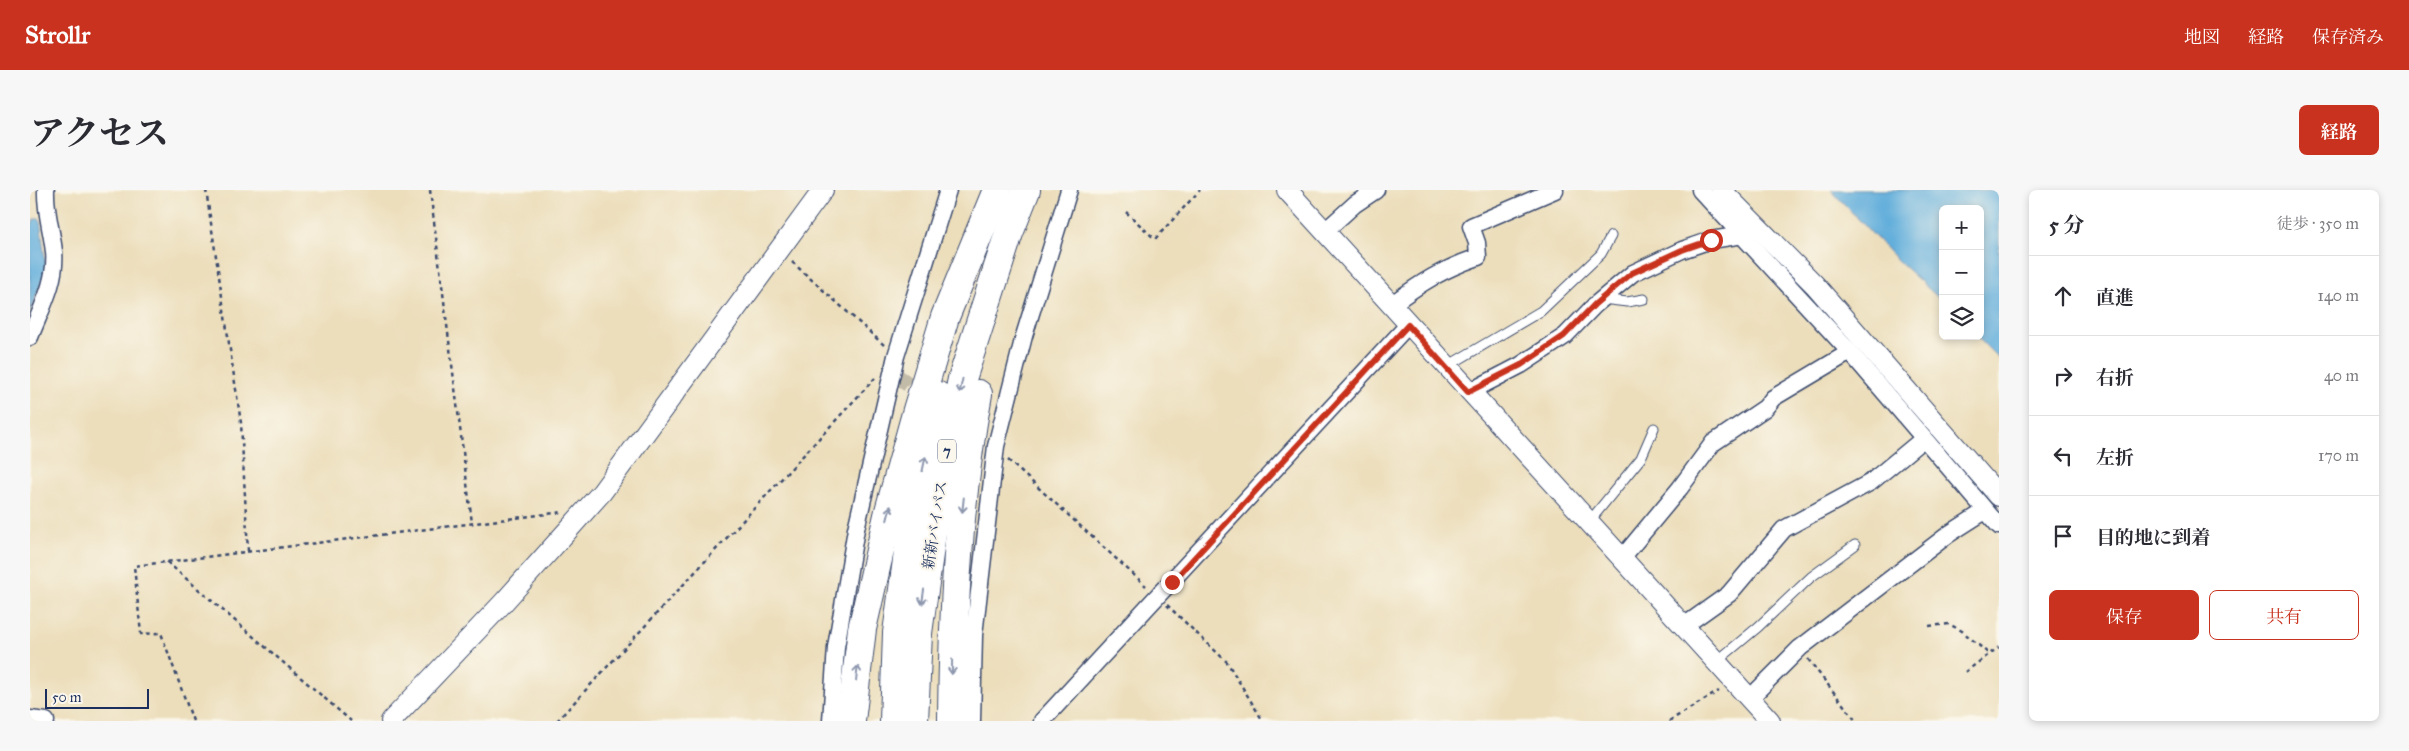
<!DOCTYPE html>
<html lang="ja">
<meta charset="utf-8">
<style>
:root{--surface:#fff;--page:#f7f7f7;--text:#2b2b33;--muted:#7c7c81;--line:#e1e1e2;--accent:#c8321e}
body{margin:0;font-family:"IM FELL Great Primer","Noto Serif JP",serif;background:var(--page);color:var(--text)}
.controls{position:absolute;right:15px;top:15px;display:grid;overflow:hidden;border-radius:8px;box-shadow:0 2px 8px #0003}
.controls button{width:45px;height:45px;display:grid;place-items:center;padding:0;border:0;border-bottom:1px solid var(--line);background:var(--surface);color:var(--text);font:25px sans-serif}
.scale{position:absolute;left:15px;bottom:12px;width:104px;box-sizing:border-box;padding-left:5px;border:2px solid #1b2f5e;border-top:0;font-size:14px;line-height:18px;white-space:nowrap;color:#1b2f5e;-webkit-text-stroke:4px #fbf7ec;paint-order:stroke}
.stop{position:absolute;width:15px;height:15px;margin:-11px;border:4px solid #c8321e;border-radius:50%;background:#fff}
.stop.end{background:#c8321e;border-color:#fff;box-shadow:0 1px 5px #0008}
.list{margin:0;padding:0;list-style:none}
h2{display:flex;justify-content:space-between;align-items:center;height:65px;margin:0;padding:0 20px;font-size:21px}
h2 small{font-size:16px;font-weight:400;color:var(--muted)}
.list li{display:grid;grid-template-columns:32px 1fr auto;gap:15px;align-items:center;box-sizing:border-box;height:80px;padding:0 20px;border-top:1px solid var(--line)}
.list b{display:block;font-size:19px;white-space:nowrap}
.list em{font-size:16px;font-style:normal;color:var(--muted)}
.actions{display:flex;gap:10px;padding:15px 20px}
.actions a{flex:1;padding:11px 0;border:1px solid var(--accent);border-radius:8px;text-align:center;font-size:18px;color:var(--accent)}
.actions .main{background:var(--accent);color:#fff}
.icon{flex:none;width:28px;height:28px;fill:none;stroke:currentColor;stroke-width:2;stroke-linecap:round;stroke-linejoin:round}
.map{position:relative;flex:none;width:1969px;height:531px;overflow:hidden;border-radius:8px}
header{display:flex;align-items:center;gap:30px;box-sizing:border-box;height:70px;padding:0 25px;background:var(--accent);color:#fff}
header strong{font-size:24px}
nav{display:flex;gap:28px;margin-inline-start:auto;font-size:18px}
.intro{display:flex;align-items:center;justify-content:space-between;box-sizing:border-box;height:120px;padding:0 30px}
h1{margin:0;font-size:35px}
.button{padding:12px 22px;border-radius:8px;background:var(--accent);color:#fff;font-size:18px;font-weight:700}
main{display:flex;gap:30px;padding:0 30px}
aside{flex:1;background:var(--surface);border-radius:8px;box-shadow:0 2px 8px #0003}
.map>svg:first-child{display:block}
.water{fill:#62aedb;stroke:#3e6e9c}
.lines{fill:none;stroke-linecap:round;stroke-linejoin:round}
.minor-tunnel{stroke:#c2bba8;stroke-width:16;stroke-dasharray:16 8;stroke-linecap:butt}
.service-casing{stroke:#3a496c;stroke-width:11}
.minor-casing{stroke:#3a496c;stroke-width:19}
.tertiary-casing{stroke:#3a496c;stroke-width:22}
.trunk-casing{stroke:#3a496c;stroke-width:30}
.path{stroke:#3a496c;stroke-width:2.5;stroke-dasharray:4 4;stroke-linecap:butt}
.service{stroke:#fff;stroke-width:9}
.minor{stroke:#fff;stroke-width:16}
.tertiary{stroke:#fff;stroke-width:20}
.trunk{stroke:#fff;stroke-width:28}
.oneway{stroke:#8d97ae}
.route{stroke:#c8321e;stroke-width:6}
.labels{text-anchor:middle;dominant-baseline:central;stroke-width:4.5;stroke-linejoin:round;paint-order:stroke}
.shield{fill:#fbf7ec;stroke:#5e6b89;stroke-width:1}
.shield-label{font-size:14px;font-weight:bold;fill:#1b2f5e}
.street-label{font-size:15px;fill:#1b2f5e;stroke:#fbf7ec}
</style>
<header>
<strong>Strollr</strong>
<nav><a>地図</a><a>経路</a><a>保存済み</a></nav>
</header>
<div class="intro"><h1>アクセス</h1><a class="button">経路</a></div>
<main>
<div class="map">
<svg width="1969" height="531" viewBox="0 0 1969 531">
<rect width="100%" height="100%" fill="#fbf7ec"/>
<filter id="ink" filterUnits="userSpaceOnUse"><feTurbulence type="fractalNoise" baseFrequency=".02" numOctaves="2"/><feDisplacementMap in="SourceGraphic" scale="10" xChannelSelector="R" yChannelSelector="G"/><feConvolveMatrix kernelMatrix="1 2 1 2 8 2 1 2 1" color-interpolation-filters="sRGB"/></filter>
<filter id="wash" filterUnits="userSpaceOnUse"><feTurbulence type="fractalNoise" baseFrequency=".0096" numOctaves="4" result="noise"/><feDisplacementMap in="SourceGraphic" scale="20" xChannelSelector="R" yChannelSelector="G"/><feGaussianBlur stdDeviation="1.12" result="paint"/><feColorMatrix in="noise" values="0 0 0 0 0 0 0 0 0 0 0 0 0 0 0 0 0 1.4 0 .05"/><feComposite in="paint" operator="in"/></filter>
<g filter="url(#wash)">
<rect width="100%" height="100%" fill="#ecdebb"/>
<g class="water">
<path d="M1801,0H1969V169L1946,146H1950V19H1913V112L1866,69Z"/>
<path d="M4,29H10L16,79L0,122V41Z"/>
</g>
</g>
<g filter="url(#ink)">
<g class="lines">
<path class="minor-tunnel" d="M865,185L898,208"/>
<defs>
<g id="service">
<path d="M1572,109L1597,112L1614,109"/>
<path d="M1416,177L1511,121L1571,64L1581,46"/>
<path d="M1559,332L1611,268L1624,238"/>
<path d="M1686,472L1728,437L1781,387L1825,355"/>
</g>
<g id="minor">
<path d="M1670,0L1820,162L1969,336"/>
<path d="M1294,42L1325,14L1346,0"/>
<path d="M1361,115C1392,92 1411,80 1448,67L1447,53L1441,36L1525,0"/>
<path d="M0,147C10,121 27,91 24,62C22,41 15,21 16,0"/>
<path d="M1439,202L1491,175L1535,146L1565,115L1603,83L1652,60L1681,50L1713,45"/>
<path d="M1592,368L1650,298L1683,253L1735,218L1743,208L1820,162"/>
<path d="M1654,436L1699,404L1754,339L1841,292L1893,249"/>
<path d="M1719,509L1770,458L1919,344L1955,321"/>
<path d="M0,529L16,531"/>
<path d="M801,531L806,457L826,339L866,166L918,0"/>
<path d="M942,531L944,445L966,256L994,146L1039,0"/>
<path d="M1012,531L1378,135"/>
</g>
<g id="tertiary">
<path d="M1257,0L1740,531"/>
<path d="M1691,0L1785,95L1969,306"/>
<path d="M361,531L473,413L572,302L793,0"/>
</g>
<g id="trunk">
<path d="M821,531L832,439L859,321L887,220L915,127L967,0"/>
<path d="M864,531L867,443L885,312L908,206"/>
<path d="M884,531L888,443L906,314L932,189L979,43L996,0"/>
<path d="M922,531C923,422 928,311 948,204"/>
</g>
</defs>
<use href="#service" class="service-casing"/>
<use href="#minor" class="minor-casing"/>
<use href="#tertiary" class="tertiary-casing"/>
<use href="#trunk" class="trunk-casing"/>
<g class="path">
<path d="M176,0L211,233L218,361"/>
<path d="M400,0L442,333"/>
<path d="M1096,22L1125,49L1170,0"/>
<path d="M762,72L854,155"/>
<path d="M978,270L1116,396"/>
<path d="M137,372L321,531"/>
<path d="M1137,415L1197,472L1233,531"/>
<path d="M1899,436L1919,434L1932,441L1959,464"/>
<path d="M1778,469L1826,531"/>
<path d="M1935,482L1969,457"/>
<path d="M163,531L131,443L111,444L104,376L532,322"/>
<path d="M527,531L845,188"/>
<path d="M1639,531L1689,501"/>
</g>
<use href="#service" class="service"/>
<use href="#minor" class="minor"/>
<use href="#tertiary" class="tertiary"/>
<use href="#trunk" class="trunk"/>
</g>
<defs><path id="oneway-shaft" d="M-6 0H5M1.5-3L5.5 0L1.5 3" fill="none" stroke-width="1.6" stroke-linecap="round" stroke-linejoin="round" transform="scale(1.25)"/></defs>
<g class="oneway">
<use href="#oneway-shaft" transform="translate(931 196) rotate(102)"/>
<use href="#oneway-shaft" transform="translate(894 274) rotate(-78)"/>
<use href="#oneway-shaft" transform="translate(933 315) rotate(96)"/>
<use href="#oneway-shaft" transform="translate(859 323) rotate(-76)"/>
<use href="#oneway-shaft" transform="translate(893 407) rotate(98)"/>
<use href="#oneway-shaft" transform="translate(922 477) rotate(91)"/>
<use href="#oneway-shaft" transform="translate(827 483) rotate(-83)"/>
</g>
</g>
<g class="lines" filter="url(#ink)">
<path class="route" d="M1142,392L1378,135L1438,202L1491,175L1534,146L1565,114L1602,83L1652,60L1681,50"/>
</g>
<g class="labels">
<rect class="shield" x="908" y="249.5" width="18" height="23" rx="4"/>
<g class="shield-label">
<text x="917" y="261">7</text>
</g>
<g class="street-label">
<text transform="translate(905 335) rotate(-81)">新新バイパス</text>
</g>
</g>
</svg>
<div class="controls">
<button>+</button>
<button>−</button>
<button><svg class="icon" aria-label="layers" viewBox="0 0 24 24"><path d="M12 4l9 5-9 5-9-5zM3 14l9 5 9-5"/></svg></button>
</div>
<div class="scale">50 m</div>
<div class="stop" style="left:1681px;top:50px"></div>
<div class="stop end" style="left:1142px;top:392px"></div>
</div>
<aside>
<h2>5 分<small>徒歩 · 350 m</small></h2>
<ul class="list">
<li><svg class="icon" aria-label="ahead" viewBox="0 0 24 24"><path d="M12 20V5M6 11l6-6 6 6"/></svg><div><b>直進</b></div><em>140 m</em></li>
<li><svg class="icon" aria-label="right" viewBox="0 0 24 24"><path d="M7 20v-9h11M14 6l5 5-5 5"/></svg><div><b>右折</b></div><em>40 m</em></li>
<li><svg class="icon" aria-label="left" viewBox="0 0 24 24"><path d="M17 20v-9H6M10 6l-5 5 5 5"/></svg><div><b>左折</b></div><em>170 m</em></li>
<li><svg class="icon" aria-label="arrive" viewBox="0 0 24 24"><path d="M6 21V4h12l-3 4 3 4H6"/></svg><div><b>目的地に到着</b></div></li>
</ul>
<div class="actions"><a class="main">保存</a><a>共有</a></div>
</aside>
</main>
